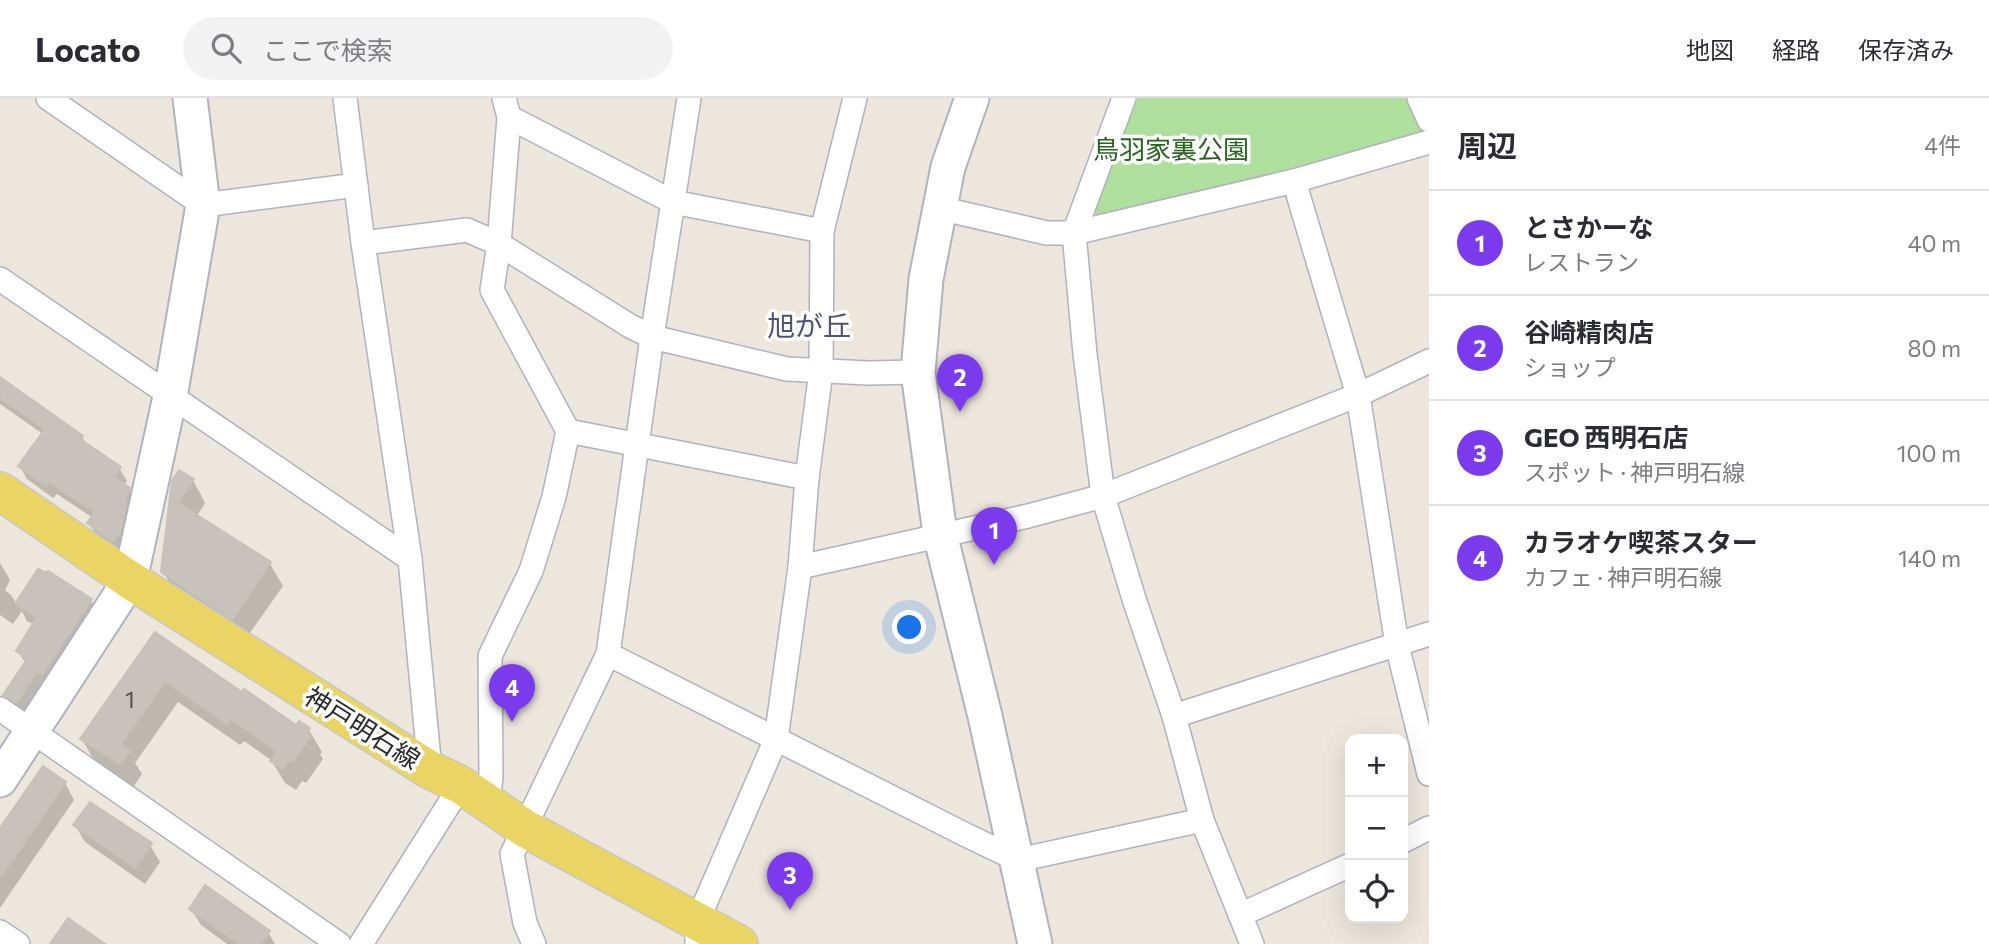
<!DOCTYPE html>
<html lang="ja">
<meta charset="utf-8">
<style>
:root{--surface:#fff;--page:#f2f2f3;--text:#2b2b33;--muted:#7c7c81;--line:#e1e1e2;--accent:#7c3aed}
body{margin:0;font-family:Commissioner,"Noto Sans JP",sans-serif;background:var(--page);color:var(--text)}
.controls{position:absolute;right:21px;bottom:21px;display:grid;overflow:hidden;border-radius:14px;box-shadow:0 7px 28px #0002}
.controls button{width:63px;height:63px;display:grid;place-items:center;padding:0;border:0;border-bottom:2px solid var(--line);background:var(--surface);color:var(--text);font:35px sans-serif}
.you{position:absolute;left:910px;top:530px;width:24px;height:24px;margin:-18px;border:5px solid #fff;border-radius:50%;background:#1a73e8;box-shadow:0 0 0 10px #1a73e833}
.badge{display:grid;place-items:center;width:46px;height:46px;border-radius:50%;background:var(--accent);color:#fff;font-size:23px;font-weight:700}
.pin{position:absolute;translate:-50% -58px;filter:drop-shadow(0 2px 4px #0008)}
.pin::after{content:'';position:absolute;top:37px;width:24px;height:21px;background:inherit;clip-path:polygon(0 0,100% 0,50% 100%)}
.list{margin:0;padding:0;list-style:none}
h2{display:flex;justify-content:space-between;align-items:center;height:91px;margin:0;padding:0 28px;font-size:30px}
h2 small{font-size:23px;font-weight:400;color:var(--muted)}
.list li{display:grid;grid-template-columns:46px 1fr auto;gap:21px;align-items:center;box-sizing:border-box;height:105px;padding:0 28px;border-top:2px solid var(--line)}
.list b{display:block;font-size:26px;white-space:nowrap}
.list p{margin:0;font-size:23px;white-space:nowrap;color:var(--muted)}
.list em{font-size:23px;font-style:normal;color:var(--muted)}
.icon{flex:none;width:38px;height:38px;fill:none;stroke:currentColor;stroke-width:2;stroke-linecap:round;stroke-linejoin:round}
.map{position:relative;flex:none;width:1429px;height:846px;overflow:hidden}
header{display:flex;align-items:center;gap:42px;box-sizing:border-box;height:98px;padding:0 35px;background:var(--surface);border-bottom:2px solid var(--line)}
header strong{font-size:33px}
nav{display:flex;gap:38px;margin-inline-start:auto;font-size:24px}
.search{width:490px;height:63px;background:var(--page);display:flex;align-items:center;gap:18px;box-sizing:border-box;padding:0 24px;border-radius:38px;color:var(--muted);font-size:26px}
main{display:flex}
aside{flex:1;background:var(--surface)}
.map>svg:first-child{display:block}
.green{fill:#aedf9c}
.shadow{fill:#0003}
.building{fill:#c7c3bc;stroke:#c7c2b7;stroke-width:2}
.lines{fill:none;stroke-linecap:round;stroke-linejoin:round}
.street-casing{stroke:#b0b2bd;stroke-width:26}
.secondary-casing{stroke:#b0b2bd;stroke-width:37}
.primary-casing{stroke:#c8c8c8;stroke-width:40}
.street{stroke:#fff;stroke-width:23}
.secondary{stroke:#fff;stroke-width:33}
.primary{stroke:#e9d464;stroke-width:37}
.labels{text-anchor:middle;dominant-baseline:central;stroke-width:7;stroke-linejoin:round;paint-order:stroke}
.number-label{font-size:23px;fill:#51504e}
.park-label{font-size:26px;fill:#27641e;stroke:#fff}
.street-label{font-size:26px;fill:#2a2a2a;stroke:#fff}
.neighbourhood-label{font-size:28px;fill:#4d5279;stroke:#fff}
</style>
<header>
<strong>Locato</strong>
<div class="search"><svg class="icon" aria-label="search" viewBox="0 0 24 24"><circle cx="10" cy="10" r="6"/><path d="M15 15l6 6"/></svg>ここで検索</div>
<nav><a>地図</a><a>経路</a><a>保存済み</a></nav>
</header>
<main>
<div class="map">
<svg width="1429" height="846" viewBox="0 0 1429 846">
<rect width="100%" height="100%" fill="#ece6dd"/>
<path class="green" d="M1138,0H1407L1424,35L1103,120L1092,113Z"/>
<g class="shadow">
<path d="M0,281L82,339L87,348L119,370L127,383L124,387L129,391L137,404L121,455L97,439L89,425L93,420L57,396L53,400L27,381L20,368L43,336L0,306Z"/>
<path d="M180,374L193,382L205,405L196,419L270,466L283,488L245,542L176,496L163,473Z"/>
<path d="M0,465L10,482L5,492L11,497L17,507L48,475L91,503L101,520L26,621L14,614L5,598L26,566L18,553L34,527L27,523L22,513L13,526L0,517Z"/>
<path d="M155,536L242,597L296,629L299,625L309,632L322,654L320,656L323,661L306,685L302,683L296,692L285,685L271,662L244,643L240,647L178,604L135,665L142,676L134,688L95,664L82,641Z"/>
<path d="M65,685L74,702L0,810V733Z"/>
<path d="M75,727L150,747L160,764L145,786L85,744Z"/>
<path d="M191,811L268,834L275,846H227L201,827Z"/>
</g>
<g class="building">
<path d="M0,279L83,338L80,341L121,369L114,379L130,390L124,405L127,407L121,432L113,443L87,425L95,414L49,384L46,388L18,368L45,331L0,300Z"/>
<path d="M179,372L194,381L178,405L271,464L232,521L161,474L172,382Z"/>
<path d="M38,471L46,475L48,473L92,501L42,577L37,574L16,605L3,597L27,561L16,553L37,519L15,506Z"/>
<path d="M155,534L242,594L244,591L296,627L299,623L310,630L307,635L311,637L293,664L289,662L283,671L270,663L277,653L231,621L227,626L165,583L121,646L130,653L120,666L80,641Z"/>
<path d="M43,668L66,684L0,780V730Z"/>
<path d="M90,704L152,745L135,770L73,727Z"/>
<path d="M205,787L270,833L260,846H239L189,811Z"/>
<path d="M68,820L105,846H50Z"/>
</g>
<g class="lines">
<defs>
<g id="street">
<path d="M48,0L203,107L356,87"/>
<path d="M345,0L363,145L410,461L430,672"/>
<path d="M1124,0L1074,135L1085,256L1103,398L1134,501L1174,618L1202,722L1252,846"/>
<path d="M1419,0L1429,22"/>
<path d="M509,19L673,104L822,133"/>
<path d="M1294,83L1358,297L1397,547L1429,676"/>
<path d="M939,110L1047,135H1074L1294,83L1429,44"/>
<path d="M363,145L467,132L499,146L630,228L652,239L787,271L868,275L918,274"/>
<path d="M0,181L410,461"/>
<path d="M568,333L807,380"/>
<path d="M800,469L1028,418L1103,398L1358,297L1429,263"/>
<path d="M608,556L966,737L1018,762L1202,722"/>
<path d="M0,611L339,846"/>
<path d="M1174,618L1429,536"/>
<path d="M488,705L491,679L490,558L531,473L554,399L568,333L492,192L499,146L509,19L504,0"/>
<path d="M1403,743L1429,730"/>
<path d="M1240,817L1350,767"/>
<path d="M0,834L18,846"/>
<path d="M361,846L461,687"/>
<path d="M534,846L525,825L512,756L608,556L652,239L689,0"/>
<path d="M697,846V824L776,641L800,469L807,380L821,273L822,133L855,0"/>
</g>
<g id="secondary">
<path d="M972,0L948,69L926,181L918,274L940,436L985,618L1035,846"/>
<path d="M0,682L130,482L170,299L203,107L190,0"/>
</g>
<path id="primary" d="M0,393L130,482L430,672L461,687L526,731L739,846"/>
</defs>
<use href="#street" class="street-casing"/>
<use href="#secondary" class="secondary-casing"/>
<use href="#primary" class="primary-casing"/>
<use href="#street" class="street"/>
<use href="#secondary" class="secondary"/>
<use href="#primary" class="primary"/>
</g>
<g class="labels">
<g class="number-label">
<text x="130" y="601">1</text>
</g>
<g class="park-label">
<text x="1171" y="50">鳥羽家裏公園</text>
</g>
<g class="street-label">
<text transform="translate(363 629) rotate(32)">神戸明石線</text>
</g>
<g class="neighbourhood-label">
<text x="809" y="227">旭が丘</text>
</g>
</g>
</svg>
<div class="controls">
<button>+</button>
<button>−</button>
<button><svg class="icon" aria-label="locate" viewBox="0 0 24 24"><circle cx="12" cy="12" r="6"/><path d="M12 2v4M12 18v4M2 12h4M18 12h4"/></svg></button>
</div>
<div class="you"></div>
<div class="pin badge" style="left:994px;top:467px">1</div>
<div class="pin badge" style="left:960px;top:314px">2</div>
<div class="pin badge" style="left:790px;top:812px">3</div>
<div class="pin badge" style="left:512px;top:624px">4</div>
</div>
<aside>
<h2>周辺<small>4件</small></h2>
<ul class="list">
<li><span class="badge">1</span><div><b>とさかーな</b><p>レストラン</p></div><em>40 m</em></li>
<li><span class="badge">2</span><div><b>谷崎精肉店</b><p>ショップ</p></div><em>80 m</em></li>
<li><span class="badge">3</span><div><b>GEO 西明石店</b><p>スポット · 神戸明石線</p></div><em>100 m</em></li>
<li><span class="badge">4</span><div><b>カラオケ喫茶スター</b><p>カフェ · 神戸明石線</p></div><em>140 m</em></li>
</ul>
</aside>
</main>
